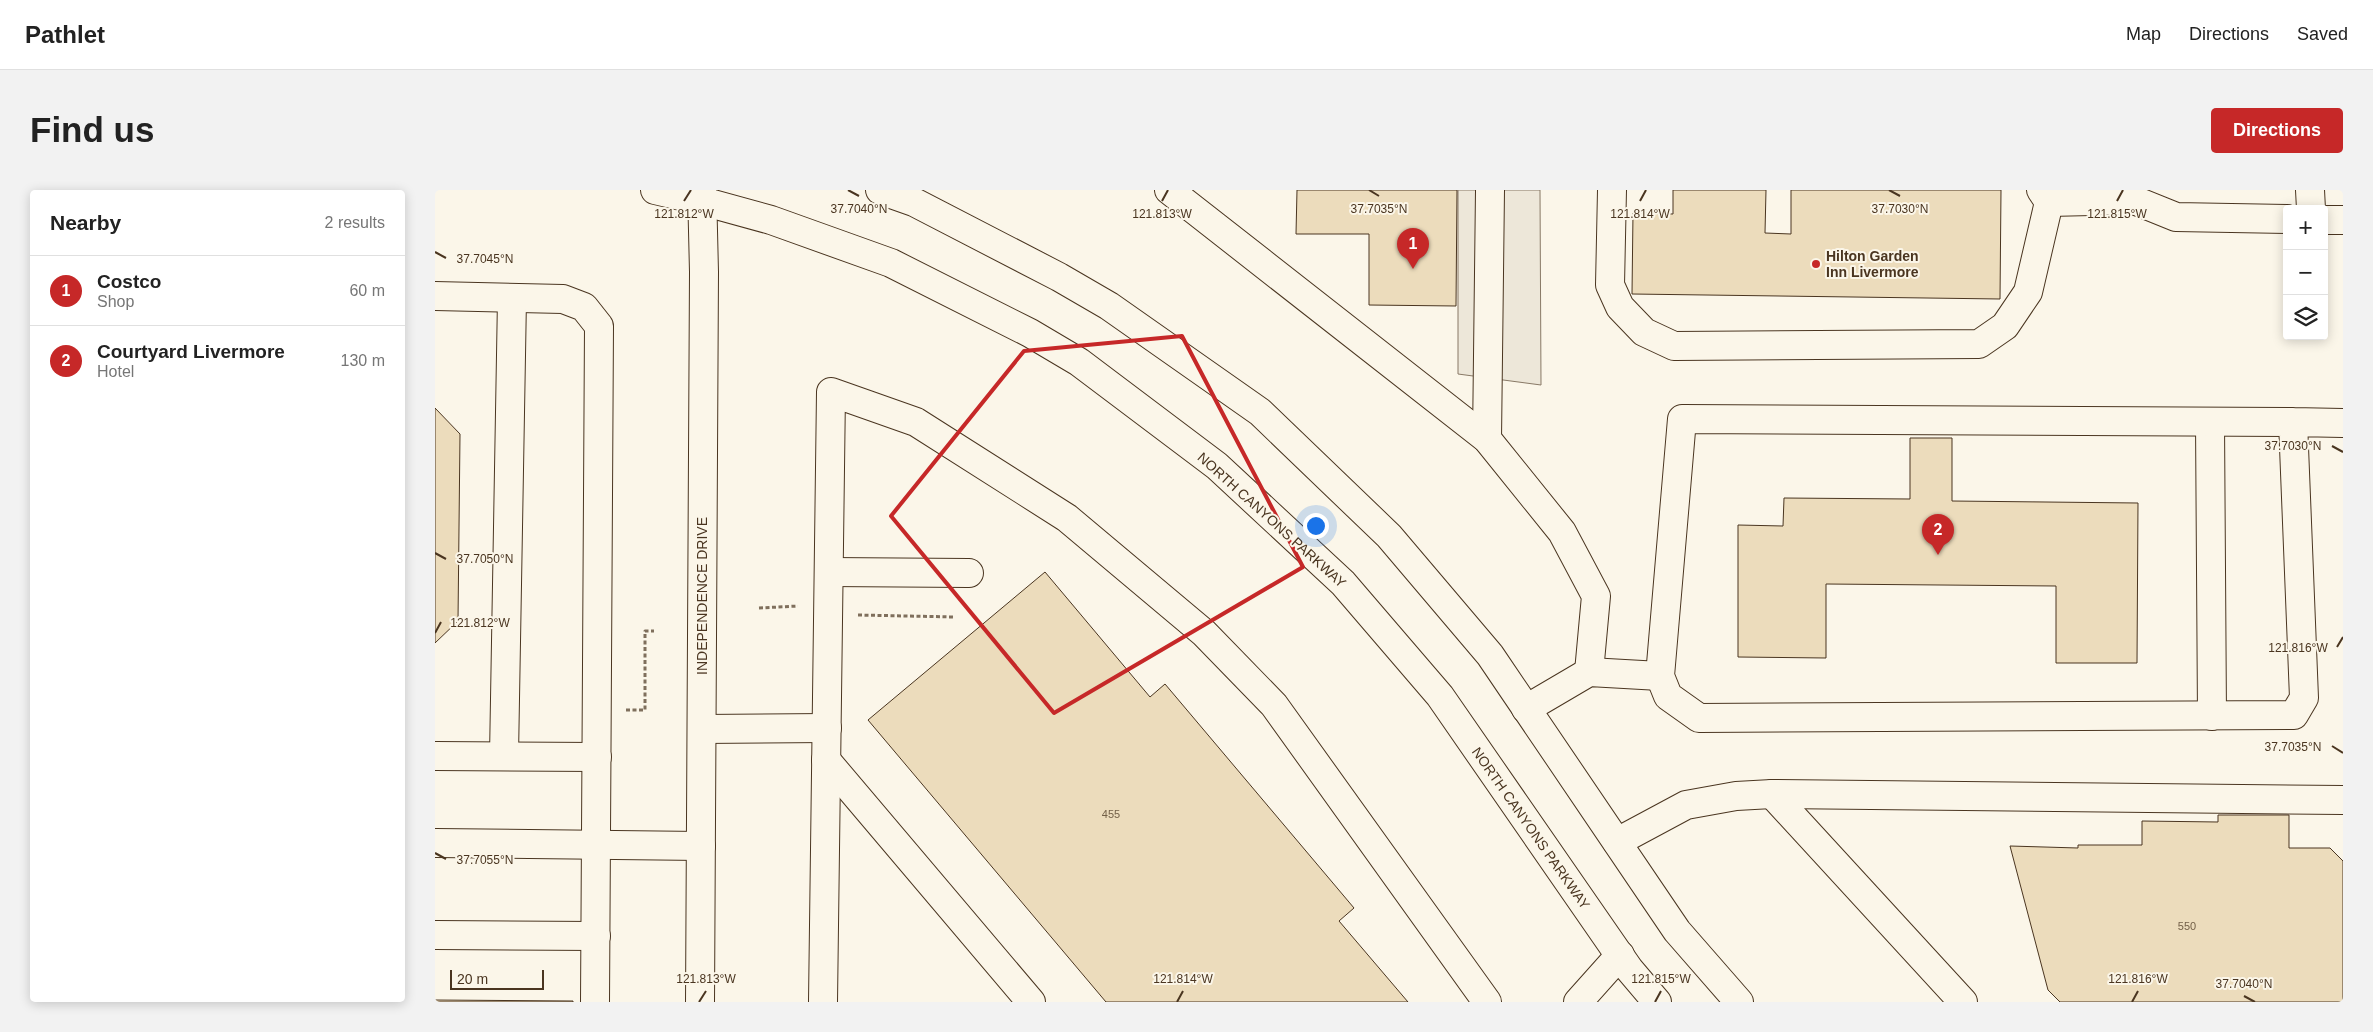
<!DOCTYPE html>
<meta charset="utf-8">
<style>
:root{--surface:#fff;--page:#f2f2f2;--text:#222;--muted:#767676;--line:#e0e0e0;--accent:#c62828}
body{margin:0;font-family:Helvetica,sans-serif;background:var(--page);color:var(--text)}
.controls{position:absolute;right:15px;top:15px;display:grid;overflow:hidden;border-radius:5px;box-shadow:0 2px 12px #0003}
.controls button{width:45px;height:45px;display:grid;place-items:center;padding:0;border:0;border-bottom:1px solid var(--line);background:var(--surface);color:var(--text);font:25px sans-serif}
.scale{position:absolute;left:15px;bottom:12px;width:94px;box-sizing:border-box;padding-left:5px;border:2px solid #4a3520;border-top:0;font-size:14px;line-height:18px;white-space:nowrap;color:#4a3520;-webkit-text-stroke:4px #fbf6e9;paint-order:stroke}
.you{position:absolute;left:880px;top:335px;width:18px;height:18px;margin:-12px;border:4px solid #fff;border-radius:50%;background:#1a73e8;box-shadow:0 0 0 8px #1a73e833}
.badge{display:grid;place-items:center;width:32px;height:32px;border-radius:50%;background:var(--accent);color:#fff;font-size:16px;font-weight:700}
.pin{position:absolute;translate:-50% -41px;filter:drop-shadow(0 1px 2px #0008)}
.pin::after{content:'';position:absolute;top:26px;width:18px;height:15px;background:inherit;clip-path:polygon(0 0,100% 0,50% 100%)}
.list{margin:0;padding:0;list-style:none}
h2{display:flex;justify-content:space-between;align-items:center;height:65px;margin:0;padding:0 20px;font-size:21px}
h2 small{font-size:16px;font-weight:400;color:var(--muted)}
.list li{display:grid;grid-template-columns:32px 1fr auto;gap:15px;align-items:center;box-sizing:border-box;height:70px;padding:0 20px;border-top:1px solid var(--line)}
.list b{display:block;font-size:19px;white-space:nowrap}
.list p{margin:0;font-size:16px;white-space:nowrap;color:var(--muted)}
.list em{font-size:16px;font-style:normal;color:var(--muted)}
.icon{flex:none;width:28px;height:28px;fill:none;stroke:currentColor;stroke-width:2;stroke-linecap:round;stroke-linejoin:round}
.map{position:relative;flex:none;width:1908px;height:812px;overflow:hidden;border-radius:5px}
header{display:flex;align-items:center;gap:30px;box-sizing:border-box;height:70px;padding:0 25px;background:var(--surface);border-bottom:1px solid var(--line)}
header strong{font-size:24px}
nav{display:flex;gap:28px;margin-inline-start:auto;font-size:18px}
.intro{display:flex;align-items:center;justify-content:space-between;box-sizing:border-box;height:120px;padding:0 30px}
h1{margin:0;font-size:35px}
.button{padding:12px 22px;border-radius:5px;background:var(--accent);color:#fff;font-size:18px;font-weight:700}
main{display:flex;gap:30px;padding:0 30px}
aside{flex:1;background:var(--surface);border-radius:5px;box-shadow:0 2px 12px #0003}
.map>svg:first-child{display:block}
.parking{fill:#ede7d9;stroke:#887966}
.building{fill:#ecdcbc;stroke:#4a3520}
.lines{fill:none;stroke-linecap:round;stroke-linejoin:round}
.minor-casing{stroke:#4a3520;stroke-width:30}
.major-casing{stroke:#4a3520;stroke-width:30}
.path{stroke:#7f6f5c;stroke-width:3;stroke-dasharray:4 2.5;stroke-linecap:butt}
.minor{stroke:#fbf6e9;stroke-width:28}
.major{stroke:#fbf6e9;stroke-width:28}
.marked{fill:none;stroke:#c62828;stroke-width:4;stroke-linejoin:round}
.ticks{fill:none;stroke:#4a3520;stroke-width:2}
.poi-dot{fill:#c62828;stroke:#fbf6e9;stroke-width:2}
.labels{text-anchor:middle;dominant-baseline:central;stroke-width:4;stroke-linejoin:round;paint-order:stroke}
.number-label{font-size:11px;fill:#725f47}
.poi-label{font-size:14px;font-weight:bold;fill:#4a3520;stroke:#fbf6e9;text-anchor:start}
.street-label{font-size:14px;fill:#4a3520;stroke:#fbf6e9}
.ticks-label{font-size:12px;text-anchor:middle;fill:#4a3520;stroke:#fbf6e9;stroke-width:4;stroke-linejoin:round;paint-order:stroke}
</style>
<header>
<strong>Pathlet</strong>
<nav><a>Map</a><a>Directions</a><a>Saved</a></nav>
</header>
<div class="intro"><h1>Find us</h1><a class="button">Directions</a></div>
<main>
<aside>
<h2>Nearby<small>2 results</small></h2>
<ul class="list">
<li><span class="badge">1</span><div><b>Costco</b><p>Shop</p></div><em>60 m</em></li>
<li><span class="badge">2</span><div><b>Courtyard Livermore</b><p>Hotel</p></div><em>130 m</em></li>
</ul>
</aside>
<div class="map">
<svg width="1908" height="812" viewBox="0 0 1908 812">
<rect width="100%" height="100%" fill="#fbf6e9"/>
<path class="parking" d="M1023,0H1105L1106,195L1023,184Z"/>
<g class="building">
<path d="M862,0H1022L1021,116L934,115V44H861Z"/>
<path d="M1238,0H1331L1330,43L1356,44V0H1566L1565,109L1197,104L1198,23L1238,24Z"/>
<path d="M0,218L25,244L23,431L0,453Z"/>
<path d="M1475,248H1517V311L1703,313L1702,473H1621V396L1391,394V468L1303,467V335L1348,336L1349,308L1475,309Z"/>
<path d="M610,382L715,507L730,494L919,718L904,731L973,812H671L433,530Z"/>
<path d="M1783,625H1854V658H1895L1908,671V812H1625L1613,800L1575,656L1643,658V655H1707V631L1783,632Z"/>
<path d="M0,810L138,811V812H0Z"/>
</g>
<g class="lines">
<defs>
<g id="minor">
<path d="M734,0L1052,249L1127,342L1161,406L1154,482"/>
<path d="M1177,0L1175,95L1185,117L1209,142L1239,156L1544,154L1570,136L1593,102L1614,12L1606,0"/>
<path d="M1875,0L1876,19"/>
<path d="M1614,12L1699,10L1741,27L1852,29"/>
<path d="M1889,30H1908"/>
<path d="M0,106L128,109L149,117L164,136L160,812"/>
<path d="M1775,232L1777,526"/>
<path d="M1858,232L1869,508L1859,525L1264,528L1233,506L1225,486L1247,229L1858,232L1908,233"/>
<path d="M1052,249L1055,0"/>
<path d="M394,382L534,383"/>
<path d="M1091,519L1154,482L1225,486"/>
<path d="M267,539L392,538"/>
<path d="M0,566L162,567"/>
<path d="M69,566L77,108"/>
<path d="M391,570L596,812"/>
<path d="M1337,604L1528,812"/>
<path d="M1182,652L1251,615L1301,606L1337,604L1908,610"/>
<path d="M0,653L266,656"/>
<path d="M0,745L161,746"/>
<path d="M265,812L269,82L267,0"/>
<path d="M388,812L396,202L481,232L632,328L769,443L839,515L1052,812"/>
<path d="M1143,812L1185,765"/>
</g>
<g id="major">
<path d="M220,0L267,11L336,30L456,73L595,143L644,172L782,276L908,393L1005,506L1194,779L1222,812"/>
<path d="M445,0L479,12L624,87L674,116L825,222L954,346L1055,465L1242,741L1304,812"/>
</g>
</defs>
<use href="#minor" class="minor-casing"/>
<use href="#major" class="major-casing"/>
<g class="path">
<path d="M324,418L363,416"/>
<path d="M423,425L520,427"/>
<path d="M191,520H210V441H219"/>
</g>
<use href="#minor" class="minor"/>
<use href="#major" class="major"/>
</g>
<path class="marked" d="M747,146L868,377L619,523L456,326L589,161Z"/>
<path class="ticks" d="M413,0L424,6M934,0L944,6M1454,0L1465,6M249,11L256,0M727,11L733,0M1205,11L1211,0M1682,11L1688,0M0,62L11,68M1897,256L1908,262M0,363L11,369M0,443L6,432M1902,457L1908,447M1897,556L1908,563M0,663L11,669M1809,806L1820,812M264,812L271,801M742,812L748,801M1220,812L1226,801M1697,812L1703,801"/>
<circle class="poi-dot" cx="1381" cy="74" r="5"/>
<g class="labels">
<g class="number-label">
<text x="676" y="624">455</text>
<text x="1752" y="736">550</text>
</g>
<g class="poi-label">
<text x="1391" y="66">Hilton Garden<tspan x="1391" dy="16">Inn Livermore</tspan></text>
</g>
<g class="street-label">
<text transform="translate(837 330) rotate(42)">NORTH CANYONS PARKWAY</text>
<text transform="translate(267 406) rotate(-90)">INDEPENDENCE DRIVE</text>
<text transform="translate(1096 638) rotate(55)">NORTH CANYONS PARKWAY</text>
</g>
</g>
<g class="ticks-label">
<text x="424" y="23">37.7040°N</text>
<text x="944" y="23">37.7035°N</text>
<text x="1465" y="23">37.7030°N</text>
<text x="249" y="28">121.812°W</text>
<text x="1205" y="28">121.814°W</text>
<text x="1682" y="28">121.815°W</text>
<text x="727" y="28">121.813°W</text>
<text x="50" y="73">37.7045°N</text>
<text x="1858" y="260">37.7030°N</text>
<text x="50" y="373">37.7050°N</text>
<text x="45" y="437">121.812°W</text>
<text x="1863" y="462">121.816°W</text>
<text x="1858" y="561">37.7035°N</text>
<text x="50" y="674">37.7055°N</text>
<text x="271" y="793">121.813°W</text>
<text x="748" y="793">121.814°W</text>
<text x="1226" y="793">121.815°W</text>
<text x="1703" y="793">121.816°W</text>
<text x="1809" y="798">37.7040°N</text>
</g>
</svg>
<div class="controls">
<button>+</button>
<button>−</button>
<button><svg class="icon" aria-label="layers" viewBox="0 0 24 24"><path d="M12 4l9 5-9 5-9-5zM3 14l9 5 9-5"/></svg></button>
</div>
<div class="scale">20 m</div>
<div class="you"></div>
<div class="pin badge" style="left:978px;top:79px">1</div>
<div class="pin badge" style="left:1503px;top:365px">2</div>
</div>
</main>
